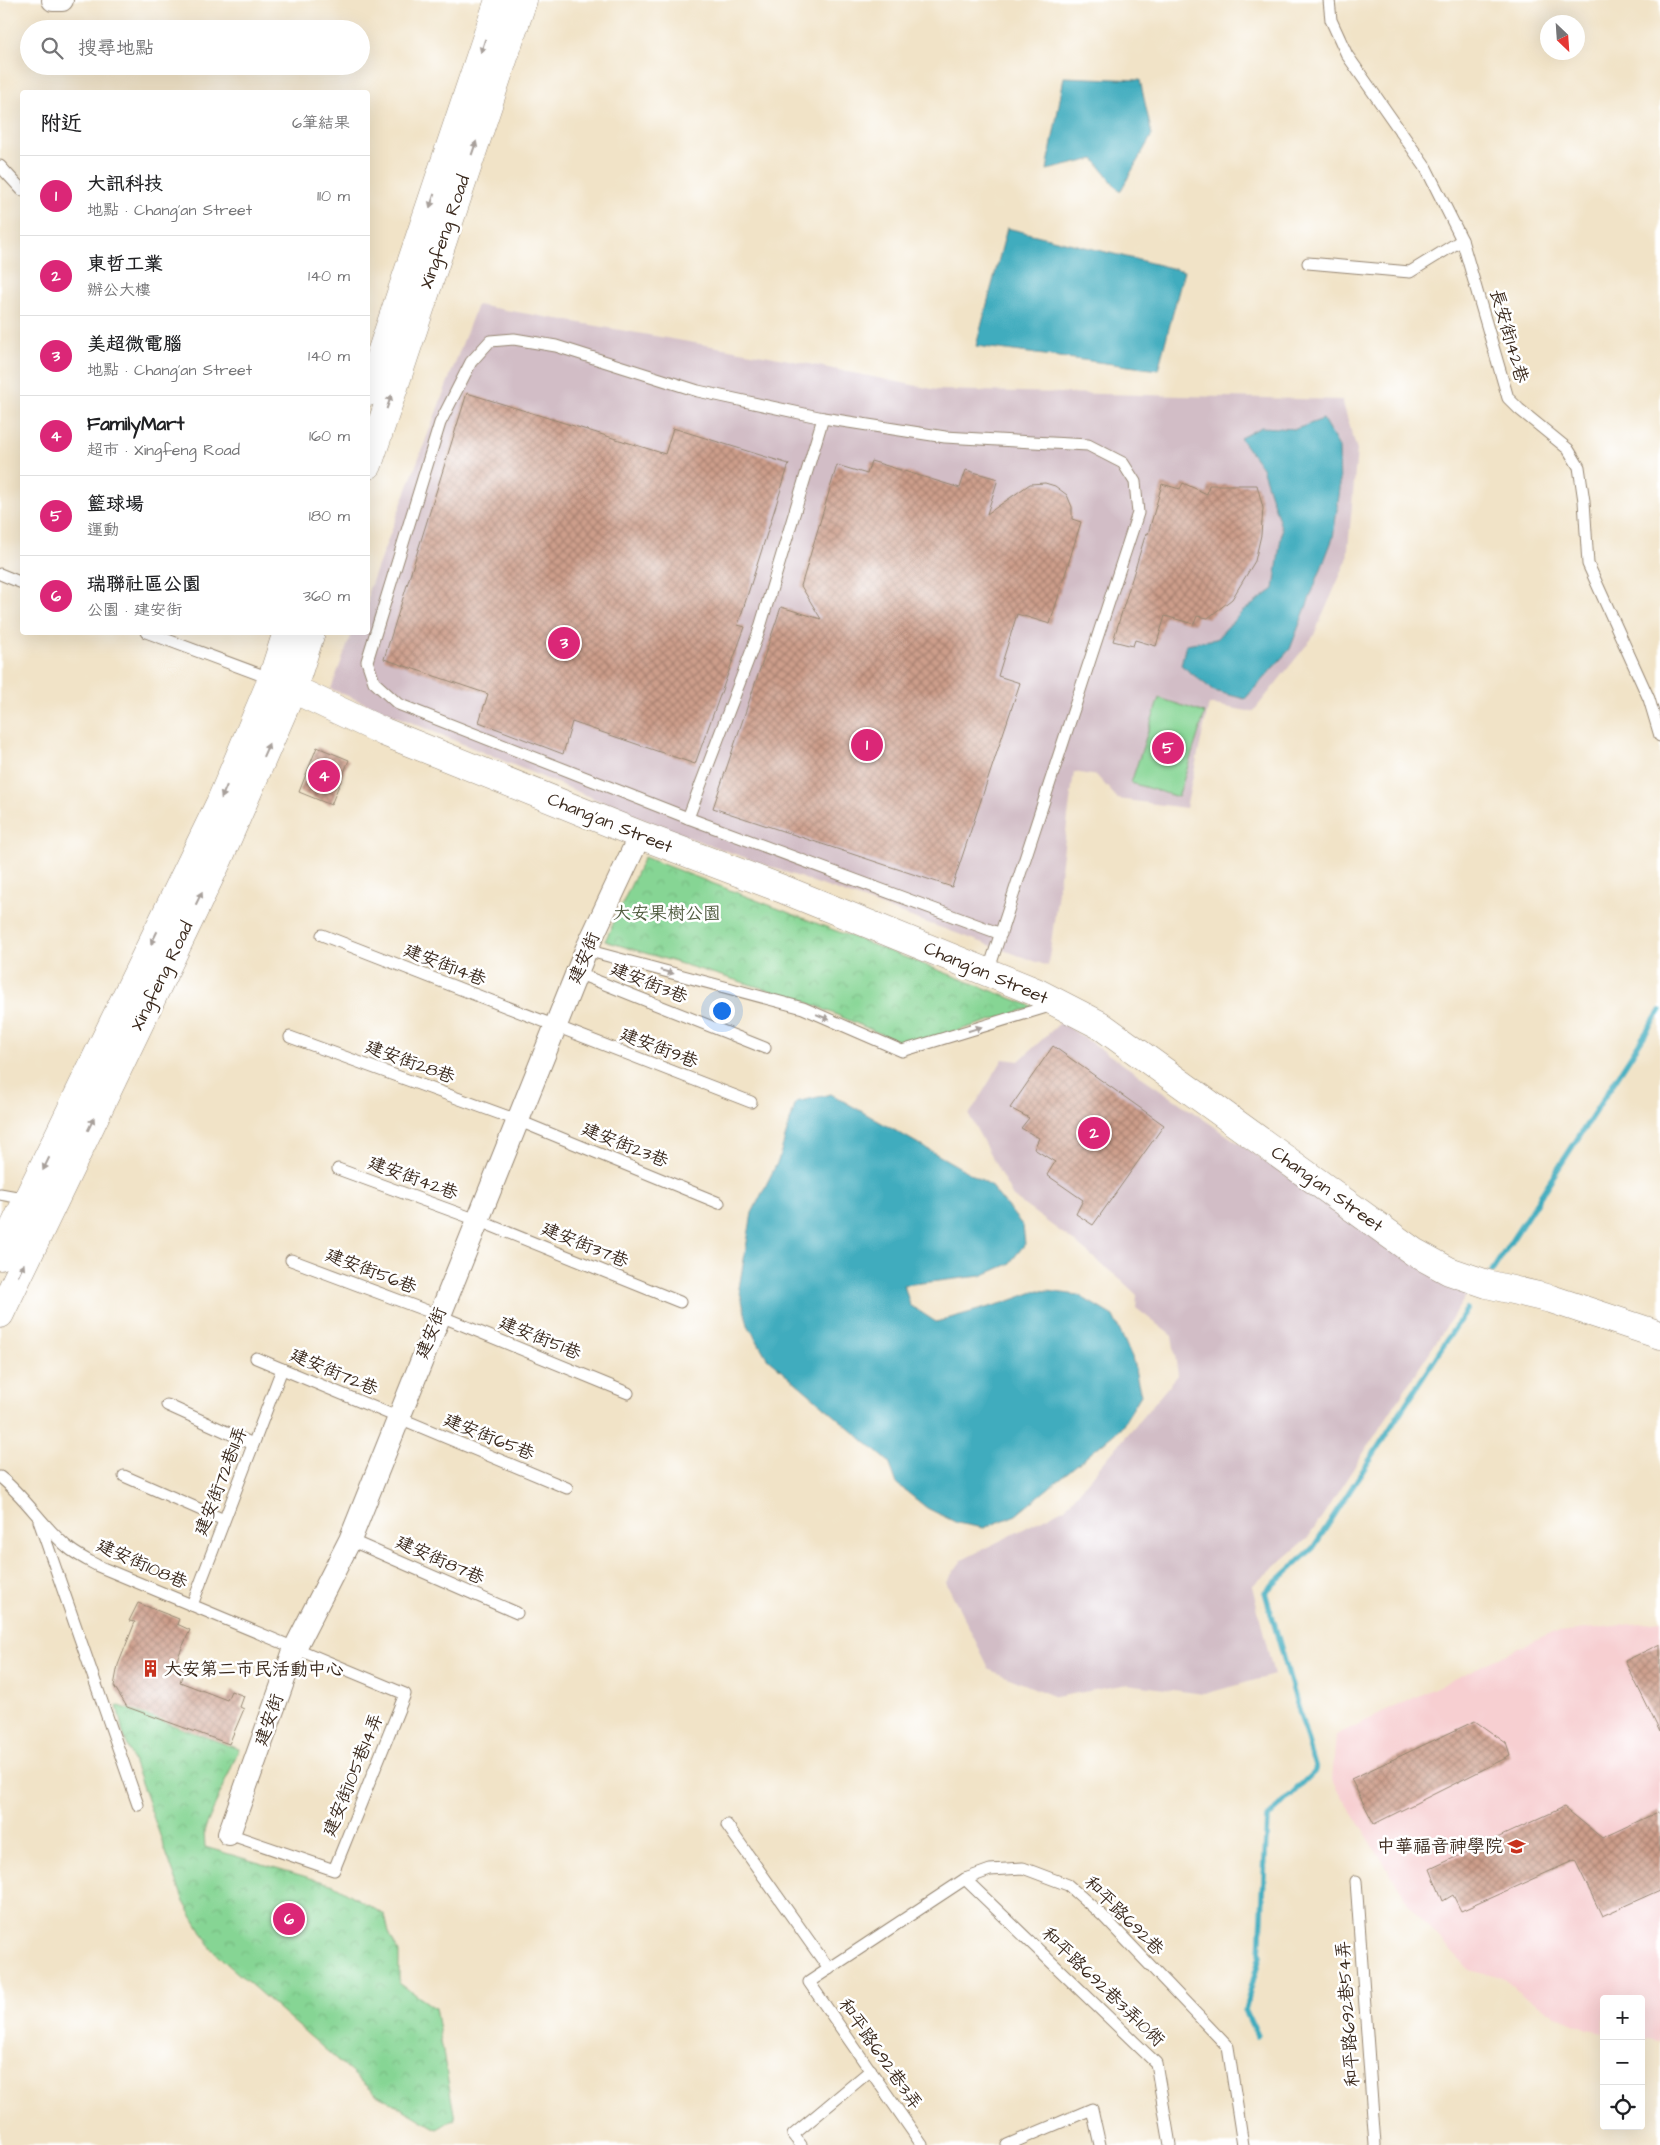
<!DOCTYPE html>
<html lang="zh-TW">
<meta charset="utf-8">
<style>
:root{--surface:#fff;--page:#f2f2f2;--text:#202124;--muted:#757577;--line:#e0e0e0;--accent:#db2777}
body{margin:0;font-family:"Architects Daughter","LXGW WenKai TC",sans-serif;background:var(--page);color:var(--text)}
.controls{position:absolute;right:15px;bottom:15px;display:grid;overflow:hidden;border-radius:5px;box-shadow:0 5px 20px #0002}
.controls button{width:45px;height:45px;display:grid;place-items:center;padding:0;border:0;border-bottom:1px solid var(--line);background:var(--surface);color:var(--text);font:25px sans-serif}
.compass{position:absolute;left:1540px;top:15px;width:45px;height:45px;border-radius:50%;background:var(--surface);box-shadow:0 5px 20px #0002;rotate:155deg}
.you{position:absolute;left:721px;top:1010px;width:18px;height:18px;margin:-12px;border:4px solid #fff;border-radius:50%;background:#1a73e8;box-shadow:0 0 0 8px #1a73e833}
.badge{display:grid;place-items:center;width:32px;height:32px;border-radius:50%;background:var(--accent);color:#fff;font-size:16px;font-weight:700}
.pin{position:absolute;translate:-50% -50%;border:2px solid #fff;box-shadow:0 1px 5px #0006}
.list{margin:0;padding:0;list-style:none}
h2{display:flex;justify-content:space-between;align-items:center;height:65px;margin:0;padding:0 20px;font-size:21px}
h2 small{font-size:16px;font-weight:400;color:var(--muted)}
.list li{display:grid;grid-template-columns:32px 1fr auto;gap:15px;align-items:center;box-sizing:border-box;height:80px;padding:0 20px;border-top:1px solid var(--line)}
.list b{display:block;font-size:19px;white-space:nowrap}
.list p{margin:0;font-size:16px;white-space:nowrap;color:var(--muted)}
.list em{font-size:16px;font-style:normal;color:var(--muted)}
.icon{flex:none;width:28px;height:28px;fill:none;stroke:currentColor;stroke-width:2;stroke-linecap:round;stroke-linejoin:round}
.map{position:relative;flex:none;width:1660px;height:2145px;overflow:hidden}
.search{position:absolute;background:var(--surface);box-shadow:0 5px 20px #0002;left:20px;top:20px;width:350px;height:55px;display:flex;align-items:center;gap:12px;box-sizing:border-box;padding:0 18px;border-radius:28px;color:var(--muted);font-size:19px}
.panel{position:absolute;background:var(--surface);box-shadow:0 5px 20px #0002;left:20px;top:90px;width:350px;height:545px;border-radius:5px}
.map>svg:first-child{display:block}
.built{fill:#f7cfd1}
.industrial{fill:#d2bdc6}
.park{fill:url(#park-crowns);stroke:#608059}
.pitch{fill:#86d594;stroke:#608059}
.water{fill:#40acbe;stroke:#3e6b6e}
.lines{fill:none;stroke-linecap:round;stroke-linejoin:round}
.stream{stroke:#40acbe;stroke-width:5.5}
.building{fill:url(#building-cross-hatch)}
.lane-casing{stroke:#968672;stroke-width:13}
.street-casing{stroke:#968672;stroke-width:24}
.secondary-casing{stroke:#968672;stroke-width:29}
.lane{stroke:#fff;stroke-width:11}
.street{stroke:#fff;stroke-width:22}
.secondary{stroke:#fff;stroke-width:28}
.oneway{fill:#a79f9a}
.labels{text-anchor:middle;dominant-baseline:central;stroke-width:5;stroke-linejoin:round;paint-order:stroke}
.street-label{font-size:18px;fill:#3b2a1e;stroke:#fff}
.park-label{font-size:18px;fill:#525d41;stroke:#fff}
.poi-label{font-size:18px;fill:#3b2a1e;stroke:#fff;text-anchor:start}
</style>
<div class="map">
<svg width="1660" height="2145" viewBox="0 0 1660 2145">
<defs>
<pattern id="park-crowns" width="20" height="18" patternUnits="userSpaceOnUse" patternTransform="scale(1.25)"><rect width="20" height="18" fill="#86d594"/><path d="M2 6a3 3 0 1 1 6 0M12 15a3 3 0 1 1 6 0" fill="none" stroke="#75b77f"/></pattern>
<pattern id="building-cross-hatch" width="8" height="8" patternUnits="userSpaceOnUse" patternTransform="scale(1.25)"><rect width="8" height="8" fill="#cd9e8b"/><path d="M0 0l8 8M0 8l8-8" fill="none" stroke="#a88171"/></pattern>
</defs>
<rect width="100%" height="100%" fill="#fff"/>
<filter id="ink" filterUnits="userSpaceOnUse"><feTurbulence type="fractalNoise" baseFrequency=".02" numOctaves="2"/><feDisplacementMap in="SourceGraphic" scale="10" xChannelSelector="R" yChannelSelector="G"/><feConvolveMatrix kernelMatrix="1 2 1 2 8 2 1 2 1" color-interpolation-filters="sRGB"/></filter>
<filter id="wash" filterUnits="userSpaceOnUse"><feTurbulence type="fractalNoise" baseFrequency=".0096" numOctaves="4" result="noise"/><feDisplacementMap in="SourceGraphic" scale="20" xChannelSelector="R" yChannelSelector="G"/><feGaussianBlur stdDeviation="1.12" result="paint"/><feColorMatrix in="noise" values="0 0 0 0 0 0 0 0 0 0 0 0 0 0 0 0 0 1.4 0 .05"/><feComposite in="paint" operator="in"/></filter>
<g filter="url(#wash)">
<rect width="100%" height="100%" fill="#f1e3c7"/>
<path class="built" d="M1660,1621V2041L1641,2038V1999H1604V2032L1587,2029L1546,2011L1502,1978L1469,1970L1415,1913L1332,1780L1336,1735L1550,1633Z"/>
<g class="industrial">
<path d="M477,305L769,356L937,390L1342,400L1357,450L1347,560L1313,637L1253,712L1209,704L1186,808L1118,799L1097,776L1074,772L1048,966L679,834L331,689L352,633L368,632V592Z"/>
<path d="M1061,1022L1423,1269L1470,1290L1308,1538L1252,1586L1274,1675L1204,1694L1127,1684L1056,1697L990,1670L946,1582L962,1560L1065,1508L1178,1375L1172,1336L1136,1308L1137,1295L1122,1281L1072,1240L1013,1197L969,1115L1003,1059L1019,1061Z"/>
</g>
<g class="park">
<path d="M644,857L1034,1007L909,1046L802,1000L605,941Z"/>
<path d="M117,1705L239,1749L204,1831L205,1847L334,1885L385,1915L389,1933L399,1953V1983L435,2008L455,2119L437,2129L375,2093L225,1962L211,1948L184,1902L123,1733Z"/>
</g>
<path class="pitch" d="M1159,698L1205,713L1178,797L1131,783Z"/>
<g class="water">
<path d="M1064,77L1140,80L1152,135L1120,192L1094,159L1047,170Z"/>
<path d="M1007,228L1184,271L1158,370L976,346Z"/>
<path d="M1323,419L1339,447L1340,489L1333,538L1290,649L1245,699L1214,691L1181,665L1186,644L1216,639L1242,612L1274,589L1282,530L1262,468L1240,438L1261,427L1296,429Z"/>
<path d="M831,1094L989,1184L1023,1226L1025,1244L1009,1264L981,1276L904,1285L910,1305L936,1322L1003,1303L1039,1290L1078,1295L1113,1316L1132,1357L1141,1395L1120,1429L1016,1515L984,1528L957,1523L927,1508L897,1484L889,1462L767,1358L748,1325L739,1288L752,1213L778,1161L796,1102Z"/>
</g>
<g class="lines">
<g class="stream">
<path d="M1492,1271L1660,1011"/>
<path d="M1257,2036L1245,2010L1260,1955L1267,1818L1316,1770L1265,1592L1313,1548L1467,1309"/>
</g>
</g>
<g id="blocks">
<g class="building">
<path d="M467,393L665,454L673,428L789,464L738,625L745,627L695,764L572,722L563,754L479,722L488,694L384,659Z"/>
<path d="M871,461L960,488L966,470L998,479L987,514L1030,484L1045,483L1055,486L1067,495L1072,507V519L1081,522L1050,624L1017,614L998,676L1020,683L952,887L713,808L781,607L821,619L801,586L837,465L867,474Z"/>
<path d="M1183,483L1207,494L1209,485H1257L1263,508L1261,535L1255,561L1232,599L1208,618L1197,616L1194,624L1165,616L1156,646L1135,640L1133,646L1113,641L1146,533L1148,534L1162,484L1180,489Z"/>
<path d="M317,747L349,760L331,805L299,792Z"/>
<path d="M1053,1046L1164,1125L1093,1225L1076,1214L1083,1200L1047,1175L1055,1162L1034,1149L1039,1138L1021,1128L1029,1118L1010,1108Z"/>
<path d="M138,1603L179,1619L177,1624L190,1630L177,1659L183,1673L180,1682L227,1700L231,1691L244,1696L240,1707L244,1709L229,1744L127,1707L114,1686L118,1665L135,1622L129,1621Z"/>
<path d="M1660,1644V1732L1625,1661Z"/>
<path d="M1475,1721L1506,1743L1510,1756L1374,1824L1351,1779Z"/>
<path d="M1564,1807L1602,1838L1660,1811V1890L1602,1916L1575,1860L1461,1911L1453,1895L1443,1901L1430,1869Z"/>
</g>
</g>
</g>
<g filter="url(#ink)">
<use href="#blocks" fill-opacity="0" stroke="#968672" stroke-width="1"/>
<g class="lines">
<defs>
<g id="lane">
<path d="M1329,0L1331,20L1347,55L1426,168L1462,240L1508,398L1519,409L1568,449L1579,467L1584,501L1588,564L1649,699L1660,736"/>
<path d="M0,166L22,190"/>
<path d="M1308,263L1410,272L1462,240"/>
<path d="M0,574L22,583"/>
<path d="M146,632L272,679"/>
<path d="M688,818L758,634L823,418"/>
<path d="M322,935L751,1102"/>
<path d="M586,950L803,1008L902,1051L1053,1005"/>
<path d="M988,972L1138,513L1135,482L1123,463L1088,445L945,437L823,418L698,391L556,346L514,339L490,341L471,362L440,423L367,661L374,682L398,704L688,818L1001,934"/>
<path d="M577,973L765,1048"/>
<path d="M290,1037L517,1120L719,1203"/>
<path d="M338,1169L477,1220L680,1302"/>
<path d="M0,1194L28,1199"/>
<path d="M291,1260L438,1315L628,1393"/>
<path d="M256,1358L567,1488"/>
<path d="M167,1405L253,1444"/>
<path d="M124,1476L224,1520"/>
<path d="M0,1477C27,1498 44,1529 71,1550C79,1556 89,1561 98,1566L405,1694L334,1870L229,1834"/>
<path d="M39,1521L138,1805"/>
<path d="M350,1540L517,1613"/>
<path d="M192,1605L282,1369"/>
<path d="M727,1825L829,1969"/>
<path d="M965,1879L1156,2063L1170,2145"/>
<path d="M1356,1881L1375,2145"/>
<path d="M801,2145L793,2135L871,2070"/>
<path d="M922,2145L809,1982L965,1879L990,1870L1023,1868L1068,1885L1103,1916L1228,2047L1243,2145"/>
<path d="M1007,2145L1092,2109L1100,2145"/>
</g>
<g id="street">
<path d="M53,0H62"/>
<path d="M229,1834L295,1648L350,1540L586,950L640,835"/>
</g>
<g id="secondary">
<path d="M368,392L499,0"/>
<path d="M368,465L523,0"/>
<path d="M272,679L384,732L640,835L785,890L1036,992L1100,1025L1414,1252L1449,1271L1487,1284L1551,1299L1660,1335"/>
<path d="M0,1256L220,803L272,679L287,632"/>
<path d="M0,1314L219,858L293,688L311,632"/>
</g>
</defs>
<use href="#lane" class="lane-casing"/>
<use href="#street" class="street-casing"/>
<use href="#secondary" class="secondary-casing"/>
<use href="#lane" class="lane"/>
<use href="#street" class="street"/>
<use href="#secondary" class="secondary"/>
</g>
<defs><path id="oneway-solid" d="M-6-.8H1V-3.2L6.5 0L1 3.2V.8H-6Z" transform="scale(1.25)"/></defs>
<g class="oneway">
<use href="#oneway-solid" transform="translate(483 46) rotate(108)"/>
<use href="#oneway-solid" transform="translate(474 148) rotate(-71)"/>
<use href="#oneway-solid" transform="translate(432 201) rotate(108)"/>
<use href="#oneway-solid" transform="translate(389 402) rotate(-71)"/>
<use href="#oneway-solid" transform="translate(266 750) rotate(-66)"/>
<use href="#oneway-solid" transform="translate(224 792) rotate(113)"/>
<use href="#oneway-solid" transform="translate(199 898) rotate(-64)"/>
<use href="#oneway-solid" transform="translate(154 938) rotate(116)"/>
<use href="#oneway-solid" transform="translate(667 972) rotate(15)"/>
<use href="#oneway-solid" transform="translate(823 1017) rotate(23)"/>
<use href="#oneway-solid" transform="translate(975 1029) rotate(-17)"/>
<use href="#oneway-solid" transform="translate(91 1124) rotate(-64)"/>
<use href="#oneway-solid" transform="translate(46 1164) rotate(116)"/>
<use href="#oneway-solid" transform="translate(21 1270) rotate(-65)"/>
</g>
</g>
<defs>
<symbol id="building-bare" viewBox="-9 -9 18 18"><path d="M-4-6H4V6H1V3H-1V6H-4ZM-2.5-4.3h1.7v1.8h-1.7ZM.8-4.3h1.7v1.8H.8ZM-2.5-1h1.7V.8h-1.7ZM.8-1h1.7V.8H.8Z" fill="#c8321e" stroke="#fff" stroke-width="2.5" paint-order="stroke"/></symbol>
<symbol id="university-bare" viewBox="-9 -9 18 18"><path d="M0-5L7-2L0 1L-7-2ZM-4 1L0 2.5L4 1V4Q0 6-4 4Z" fill="#c8321e" stroke="#fff" stroke-width="2.5" paint-order="stroke"/></symbol>
</defs>
<g fill-rule="evenodd">
<use href="#building-bare" x="138" y="1656" width="25" height="25"/>
<use href="#university-bare" x="1504" y="1834" width="25" height="25"/>
</g>
<g class="labels">
<g class="street-label">
<text transform="translate(445 232) rotate(-71)">Xingfeng Road</text>
<text transform="translate(1509 336) rotate(74)">長安街142巷</text>
<text transform="translate(610 823) rotate(22)">Chang'an Street</text>
<text transform="translate(584 958) rotate(-67)">建安街</text>
<text transform="translate(445 965) rotate(21)">建安街14巷</text>
<text transform="translate(986 973) rotate(23)">Chang'an Street</text>
<text transform="translate(162 976) rotate(-64)">Xingfeng Road</text>
<text transform="translate(649 983) rotate(22)">建安街3巷</text>
<text transform="translate(659 1048) rotate(21)">建安街9巷</text>
<text transform="translate(410 1062) rotate(20)">建安街28巷</text>
<text transform="translate(625 1145) rotate(22)">建安街23巷</text>
<text transform="translate(413 1178) rotate(20)">建安街42巷</text>
<text transform="translate(1327 1189) rotate(36)">Chang'an Street</text>
<text transform="translate(585 1245) rotate(22)">建安街37巷</text>
<text transform="translate(371 1271) rotate(21)">建安街56巷</text>
<text transform="translate(431 1333) rotate(-68)">建安街</text>
<text transform="translate(540 1338) rotate(22)">建安街51巷</text>
<text transform="translate(334 1372) rotate(23)">建安街72巷</text>
<text transform="translate(489 1437) rotate(22)">建安街65巷</text>
<text transform="translate(221 1481) rotate(-69)">建安街72巷11弄</text>
<text transform="translate(440 1560) rotate(24)">建安街87巷</text>
<text transform="translate(142 1564) rotate(24)">建安街108巷</text>
<text transform="translate(269 1720) rotate(-71)">建安街</text>
<text transform="translate(353 1775) rotate(-68)">建安街105巷14弄</text>
<text transform="translate(1124 1916) rotate(45)">和平路692巷</text>
<text transform="translate(1103 1987) rotate(44)">和平路692巷3弄10衖</text>
<text transform="translate(1348 2014) rotate(-94)">和平路692巷54弄</text>
<text transform="translate(880 2054) rotate(55)">和平路692巷3弄</text>
</g>
<g class="park-label">
<text x="667" y="913">大安果樹公園</text>
</g>
<g class="poi-label">
<text x="164" y="1669">大安第二市民活動中心</text>
<text x="1503" y="1846" text-anchor="end">中華福音神學院</text>
</g>
</g>
</svg>
<div class="controls">
<button>+</button>
<button>−</button>
<button><svg class="icon" aria-label="locate" viewBox="0 0 24 24"><circle cx="12" cy="12" r="6"/><path d="M12 2v4M12 18v4M2 12h4M18 12h4"/></svg></button>
</div>
<svg class="compass" viewBox="-18 -18 36 36"><path d="M0-13l5 13h-10z" fill="#e53935"/><path d="M0 13l5-13h-10z" fill="#757577"/></svg>
<div class="you"></div>
<div class="pin badge" style="left:867px;top:745px">1</div>
<div class="pin badge" style="left:1094px;top:1133px">2</div>
<div class="pin badge" style="left:564px;top:643px">3</div>
<div class="pin badge" style="left:324px;top:776px">4</div>
<div class="pin badge" style="left:1168px;top:748px">5</div>
<div class="pin badge" style="left:289px;top:1919px">6</div>
<div class="search"><svg class="icon" aria-label="search" viewBox="0 0 24 24"><circle cx="10" cy="10" r="6"/><path d="M15 15l6 6"/></svg>搜尋地點</div>
<section class="panel">
<h2>附近<small>6筆結果</small></h2>
<ul class="list">
<li><span class="badge">1</span><div><b>大訊科技</b><p>地點 · Chang'an Street</p></div><em>110 m</em></li>
<li><span class="badge">2</span><div><b>東哲工業</b><p>辦公大樓</p></div><em>140 m</em></li>
<li><span class="badge">3</span><div><b>美超微電腦</b><p>地點 · Chang'an Street</p></div><em>140 m</em></li>
<li><span class="badge">4</span><div><b>FamilyMart</b><p>超市 · Xingfeng Road</p></div><em>160 m</em></li>
<li><span class="badge">5</span><div><b>籃球場</b><p>運動</p></div><em>180 m</em></li>
<li><span class="badge">6</span><div><b>瑞聯社區公園</b><p>公園 · 建安街</p></div><em>360 m</em></li>
</ul>
</section>
</div>
